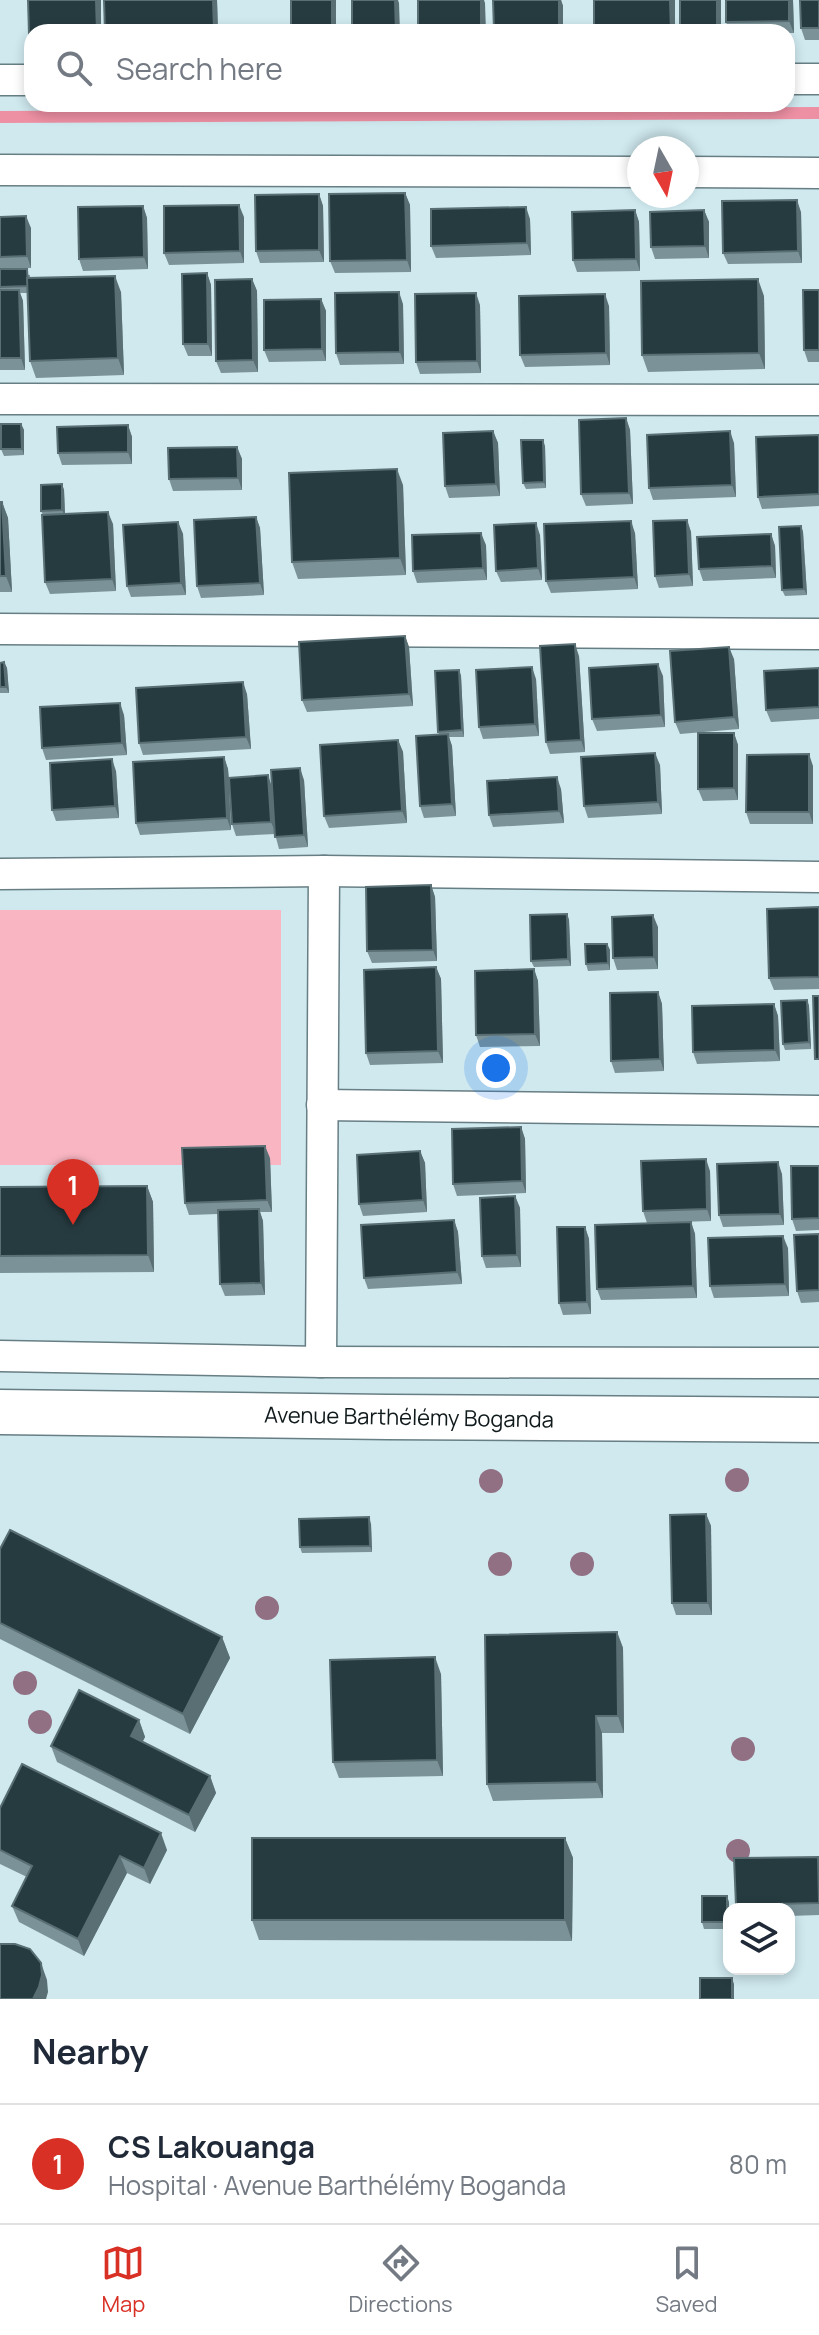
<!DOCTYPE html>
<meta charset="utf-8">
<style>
:root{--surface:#fff;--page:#f2f2f3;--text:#1f2937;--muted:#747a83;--line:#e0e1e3;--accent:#d93025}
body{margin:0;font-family:Manrope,sans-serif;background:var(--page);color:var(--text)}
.controls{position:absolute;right:24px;bottom:24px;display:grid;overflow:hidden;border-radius:16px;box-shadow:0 4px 12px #0003}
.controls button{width:72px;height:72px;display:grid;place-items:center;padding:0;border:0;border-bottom:2px solid var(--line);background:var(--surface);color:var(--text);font:40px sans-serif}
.compass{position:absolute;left:627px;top:136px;width:72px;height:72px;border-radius:50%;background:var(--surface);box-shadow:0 4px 12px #0003;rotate:171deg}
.you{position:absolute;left:496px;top:1068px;width:28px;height:28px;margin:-20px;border:6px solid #fff;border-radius:50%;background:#1a73e8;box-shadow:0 0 0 12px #1a73e833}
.badge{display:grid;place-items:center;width:52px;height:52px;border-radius:50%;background:var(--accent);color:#fff;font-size:26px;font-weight:700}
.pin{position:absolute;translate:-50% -66px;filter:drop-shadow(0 2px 4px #0008)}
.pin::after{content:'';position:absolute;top:42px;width:28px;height:24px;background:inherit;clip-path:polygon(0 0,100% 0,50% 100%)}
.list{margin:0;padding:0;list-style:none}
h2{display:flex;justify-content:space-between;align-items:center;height:104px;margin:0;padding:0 32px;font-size:34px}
h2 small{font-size:26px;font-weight:400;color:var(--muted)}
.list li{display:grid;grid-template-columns:52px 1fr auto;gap:24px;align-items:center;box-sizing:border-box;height:120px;padding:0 32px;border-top:2px solid var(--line)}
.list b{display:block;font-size:30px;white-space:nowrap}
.list p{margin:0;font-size:26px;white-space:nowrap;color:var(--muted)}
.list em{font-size:26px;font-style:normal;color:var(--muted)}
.icon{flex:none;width:44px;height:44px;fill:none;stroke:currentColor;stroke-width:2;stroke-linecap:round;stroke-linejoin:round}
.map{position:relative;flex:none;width:819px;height:1999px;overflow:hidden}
.search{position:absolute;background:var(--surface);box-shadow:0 4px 12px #0003;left:24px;right:24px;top:24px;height:88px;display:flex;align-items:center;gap:20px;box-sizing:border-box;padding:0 28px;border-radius:24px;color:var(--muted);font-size:30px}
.sheet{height:224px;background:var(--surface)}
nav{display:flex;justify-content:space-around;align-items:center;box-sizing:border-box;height:112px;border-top:2px solid var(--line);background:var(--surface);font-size:22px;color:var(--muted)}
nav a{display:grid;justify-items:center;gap:4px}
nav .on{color:var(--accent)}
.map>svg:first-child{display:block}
.green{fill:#f9b5c2}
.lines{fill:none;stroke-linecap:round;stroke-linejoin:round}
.stream{stroke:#ee90a4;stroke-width:12}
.minor-casing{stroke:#677e84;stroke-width:33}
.primary-casing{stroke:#677e84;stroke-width:47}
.minor{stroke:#fff;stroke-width:30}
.primary{stroke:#fff;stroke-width:44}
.tree{fill:#927083}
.wall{fill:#7a9298}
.shaded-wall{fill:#596f74}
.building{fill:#263b40;stroke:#596f74;stroke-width:2}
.labels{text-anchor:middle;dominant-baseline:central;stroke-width:8;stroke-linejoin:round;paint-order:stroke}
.street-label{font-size:22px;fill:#10191b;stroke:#fff}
</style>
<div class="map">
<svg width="819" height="1999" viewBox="0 0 819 1999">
<rect width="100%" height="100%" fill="#cfe9ef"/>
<rect class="green" x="0" y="910" width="281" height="255"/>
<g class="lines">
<path class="stream" d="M0,117L819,113"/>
<defs>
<g id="minor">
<path d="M787,79H819"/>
<path d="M0,80H32"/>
<path d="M0,170L639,172"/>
<path d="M687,172L819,173"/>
<path d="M0,399L819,400"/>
<path d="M0,629L819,634"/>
<path d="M0,874L324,871L819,877"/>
<path d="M322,1105L819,1111"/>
<path d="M0,1356L321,1362L819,1363"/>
<path d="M321,1362L324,871"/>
</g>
<path id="primary" d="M0,1412L388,1417L819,1420"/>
</defs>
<use href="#minor" class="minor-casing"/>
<use href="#primary" class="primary-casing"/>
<use href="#minor" class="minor"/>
<use href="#primary" class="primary"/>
</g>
<g class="tree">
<circle cx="737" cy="1480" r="12"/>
<circle cx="491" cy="1481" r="12"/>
<circle cx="500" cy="1564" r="12"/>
<circle cx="582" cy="1564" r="12"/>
<circle cx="267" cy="1608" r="12"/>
<circle cx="25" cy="1683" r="12"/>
<circle cx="40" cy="1722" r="12"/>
<circle cx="743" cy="1749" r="12"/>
<circle cx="738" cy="1851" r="12"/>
</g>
<g class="wall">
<path d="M104,0H217L218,32H105Z"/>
<path d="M493,0H561L563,6V32H494Z"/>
<path d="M726,0H793L794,33L730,32L726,22Z"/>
<path d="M819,0V40H805L801,28Z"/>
<path d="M405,193L410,205L411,272L335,273L330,261Z"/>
<path d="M319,194L323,206L324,262L260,263L256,251Z"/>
<path d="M143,206L147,218L148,269L83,271L79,259Z"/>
<path d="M635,210L639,222L640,271L577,272L573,260Z"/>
<path d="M704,210L709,222V258L655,259L651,247Z"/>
<path d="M801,212L802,263L728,264L723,253Z"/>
<path d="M0,217L31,228V268L0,269Z"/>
<path d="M244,217V263L169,265L164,253Z"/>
<path d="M530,219L531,255L436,258L431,246Z"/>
<path d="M0,269L30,275V278L121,292L124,375L36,378L30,361L28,293H20L23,301L25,370H0Z"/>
<path d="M207,273L211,285L212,356H188L183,344Z"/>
<path d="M252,279L257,291L258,372L221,373L216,361Z"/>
<path d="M819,290V362H808L804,350Z"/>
<path d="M764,296L765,369L648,372L642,355Z"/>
<path d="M321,299L326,311V361L269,362L264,350Z"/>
<path d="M403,304L404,364L340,365L336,353Z"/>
<path d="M480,305L481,373L420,374L416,362Z"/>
<path d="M609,306L610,365L525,367L520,355Z"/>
<path d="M626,418L630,430L633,504L586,506L581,494Z"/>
<path d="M21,424L24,430V455L4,456L1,449Z"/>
<path d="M128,425L132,437V464L62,465L58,453Z"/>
<path d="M493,431L498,443L500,496L449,498L445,486Z"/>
<path d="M819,435V506L762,509L758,497Z"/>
<path d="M734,443L736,497L653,500L649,488Z"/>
<path d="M545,446L546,488L526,489L523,483Z"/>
<path d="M237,447L242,459V490L173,491L169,479Z"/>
<path d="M62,484L64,490L65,514L113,524L116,591L50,594L45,582L43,515L41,511Z"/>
<path d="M403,485L406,575L298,579L292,562Z"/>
<path d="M0,502H2L8,518L12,592H0Z"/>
<path d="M256,517L260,528L264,595L201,598L197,586Z"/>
<path d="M687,520L691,532L693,586L659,588L655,576Z"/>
<path d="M178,522L183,534L186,595L131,597L127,586Z"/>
<path d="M801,526L803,532L807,595L785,596L782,590Z"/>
<path d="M635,533L638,589L551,593L546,581Z"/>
<path d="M771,534L775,546L776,578L703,581L699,569Z"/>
<path d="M540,535L542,580L501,582L496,571Z"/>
<path d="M486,545L487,580L417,583L413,571Z"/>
<path d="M405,636L409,647L413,706L307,712L302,700Z"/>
<path d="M579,656L585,752L550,754L546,742Z"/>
<path d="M734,659L739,729L680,734L675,722Z"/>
<path d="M4,662L7,668L9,693H0V663Z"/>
<path d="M819,668V719L771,722L766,710Z"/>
<path d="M459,670L461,676L464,737H449L452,746L456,816L424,818L420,806L439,734L438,732Z"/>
<path d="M663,676L665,727L597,731L592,719Z"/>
<path d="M536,679L539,736L483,739L479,727Z"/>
<path d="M247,694L251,749L143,755L139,743Z"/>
<path d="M124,715L127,755L46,760L42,748Z"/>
<path d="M734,733L738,745V800L703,801L698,789Z"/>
<path d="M398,740L403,752L407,823L329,828L324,816Z"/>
<path d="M224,757L228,769L229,778L272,786L304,780L308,847L279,849L275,834L236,836L232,824L229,787L231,830L140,835L136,823Z"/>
<path d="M660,765L662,814L588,818L584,806Z"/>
<path d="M813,766V824H750L746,812Z"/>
<path d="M116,771L119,818L56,821L52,810Z"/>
<path d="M561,789L564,823L493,827L489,815Z"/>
<path d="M431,885L435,897L437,961L372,963L367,951Z"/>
<path d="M819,907V989L774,990L769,978Z"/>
<path d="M567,914L569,920L571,966L534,967L531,961Z"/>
<path d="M658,927V969L617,970L613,958Z"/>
<path d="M607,944L610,950V970L588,971L586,964Z"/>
<path d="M436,967L441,979L443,1063L370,1065L366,1053Z"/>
<path d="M534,969L538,981L540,1046L480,1047L476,1035Z"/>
<path d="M658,992L662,1004L664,1071L615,1073L611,1061Z"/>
<path d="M807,1000L809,1006L811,1049L785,1050L783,1044Z"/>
<path d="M774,1004L778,1016L780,1061L697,1064L693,1052Z"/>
<path d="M521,1127L525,1139L526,1193L457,1196L453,1184Z"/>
<path d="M420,1151L425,1163L427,1212L363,1216L359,1204Z"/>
<path d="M270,1158L272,1212H260L263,1221L265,1295L225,1296L220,1284L218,1214L189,1215L185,1203Z"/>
<path d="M819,1166V1230L796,1231L792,1219Z"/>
<path d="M710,1171L711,1221L647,1223L643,1211Z"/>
<path d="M782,1174L784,1225L723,1227L719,1215Z"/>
<path d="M147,1186L153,1202L154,1272L0,1273V1187Z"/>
<path d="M515,1196L520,1208L521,1267L486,1268L482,1256Z"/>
<path d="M454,1220L458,1232L462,1284L368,1289L364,1278Z"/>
<path d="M691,1222L695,1234L697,1298L601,1300L597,1289Z"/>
<path d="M585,1227L589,1239L591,1314L563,1315L559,1303Z"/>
<path d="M819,1234V1302L801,1303L797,1291Z"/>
<path d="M788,1248L789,1296L714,1298L710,1286Z"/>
<path d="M706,1514L711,1526L712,1615H676L672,1603Z"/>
<path d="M371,1524L372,1552L302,1553L300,1547Z"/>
<path d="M0,1549L222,1637L230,1658L190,1734L0,1639Z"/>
<path d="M617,1632L623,1648L624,1733H602L603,1798L493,1801L487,1784Z"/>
<path d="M441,1674L443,1776L339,1778L333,1762Z"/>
<path d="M139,1720L145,1737L142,1742L210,1776L216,1793L195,1832L57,1762L51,1746Z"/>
<path d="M0,1808L167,1850L150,1884L127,1873L84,1956L19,1922L12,1906L27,1877L0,1864Z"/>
<path d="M565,1838L573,1858L572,1941L259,1940L252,1920Z"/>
<path d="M819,1860V1915L789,1916V1909H737L736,1905Z"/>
<path d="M729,1902V1929H704L702,1922Z"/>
</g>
<g class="shaded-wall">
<path d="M96,0H101V32H97Z"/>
<path d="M213,0H217L218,32H214V30Z"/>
<path d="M332,0H336V32H333Z"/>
<path d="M395,0H398L399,3L400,32H396Z"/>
<path d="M481,0H484L485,3L486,32H481Z"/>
<path d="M559,0H561L563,6V32H560L559,30Z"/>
<path d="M670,0H675V32H671Z"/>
<rect x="717" y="0" width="4" height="32"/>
<path d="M789,0H793L794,33L789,21Z"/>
<path d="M405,193L410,205L411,272L407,260Z"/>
<path d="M319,194L323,206L324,262L319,250Z"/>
<path d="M797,200L801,212L802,263L798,251Z"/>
<path d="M239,205L244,217V263L240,251Z"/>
<path d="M143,206L147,218L148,269L144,257Z"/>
<path d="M526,207L530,219L531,255L527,243Z"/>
<path d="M635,210L639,222L640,271L636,259Z"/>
<path d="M704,210L709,222V258L705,246Z"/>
<path d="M26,216L31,228V268L27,256Z"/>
<path d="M207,273L211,285L212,356L208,344Z"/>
<path d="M115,276L121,292L124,375L118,358Z"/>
<path d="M252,279L257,291L258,372L253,360Z"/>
<path d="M758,279L764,296L765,369L759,353Z"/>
<path d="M19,290L23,301L25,370L21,358Z"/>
<path d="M399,292L403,304L404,364L400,352Z"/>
<path d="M476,293L480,305L481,373L477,361Z"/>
<path d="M605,294L609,306L610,365L606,353Z"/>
<path d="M321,299L326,311V361L322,349Z"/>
<path d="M626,418L630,430L633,504L629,493Z"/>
<path d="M21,424L24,430V455L22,449Z"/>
<path d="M128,425L132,437V464L128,452Z"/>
<path d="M493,431L498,443L500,496L496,484Z"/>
<path d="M730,431L734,443L736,497L732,485Z"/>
<path d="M543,440L545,446L546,488L544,482Z"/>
<path d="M237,447L242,459V490L238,478Z"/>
<path d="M397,469L403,485L406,575L400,558Z"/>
<path d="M62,484L64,490L65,516L62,510Z"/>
<path d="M2,502L8,518L12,592L6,576Z"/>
<path d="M108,512L113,524L116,591L112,579Z"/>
<path d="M256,517L260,528L264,595L260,583Z"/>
<path d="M687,520L691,532L693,586L689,574Z"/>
<path d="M631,521L635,533L638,589L634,577Z"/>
<path d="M178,522L183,534L186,595L181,583Z"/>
<path d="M536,523L540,535L542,580L538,568Z"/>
<path d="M801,526L803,532L807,595L804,589Z"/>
<path d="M481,533L486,545L487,580L483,568Z"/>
<path d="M771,534L775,546L776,578L772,566Z"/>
<path d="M405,636L409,647L413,706L409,694Z"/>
<path d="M575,644L579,656L585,752L581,740Z"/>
<path d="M729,647L734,659L739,729L734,717Z"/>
<path d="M4,662L7,668L9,693L6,687Z"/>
<path d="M658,664L663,676L665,727L661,715Z"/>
<path d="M532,667L536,679L539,736L535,724Z"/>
<path d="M459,670L461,676L464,737L462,730Z"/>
<path d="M243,682L247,694L251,749L246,737Z"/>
<path d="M120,703L124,715L127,755L122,743Z"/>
<path d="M734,733L738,745V800L734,788Z"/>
<path d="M448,734L452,746L456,816L452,804Z"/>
<path d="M398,740L403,752L407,823L402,811Z"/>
<path d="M655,753L660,765L662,814L658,802Z"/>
<path d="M809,754L813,766V824L809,812Z"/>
<path d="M224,757L228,769L231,830L227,818Z"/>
<path d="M112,759L116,771L119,818L115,806Z"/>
<path d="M300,768L304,780L308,847L304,835Z"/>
<path d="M268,775L272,787L276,834L271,822Z"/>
<path d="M557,777L561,789L564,823L559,811Z"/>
<path d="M431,885L435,897L437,961L433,950Z"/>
<path d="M567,914L569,920L571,966L568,959Z"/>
<path d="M653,915L658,927V969L654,957Z"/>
<path d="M607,944L610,950V970L608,963Z"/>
<path d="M436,967L441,979L443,1063L438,1051Z"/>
<path d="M534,969L538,981L540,1046L535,1034Z"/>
<path d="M658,992L662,1004L664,1071L660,1059Z"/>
<path d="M807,1000L809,1006L811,1049L809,1042Z"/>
<path d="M774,1004L778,1016L780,1061L775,1050Z"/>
<path d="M521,1127L525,1139L526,1193L522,1181Z"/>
<path d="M265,1146L270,1158L272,1212L267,1200Z"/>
<path d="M420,1151L425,1163L427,1212L423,1200Z"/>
<path d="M706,1159L710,1171L711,1221L707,1209Z"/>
<path d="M778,1162L782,1174L784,1225L780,1214Z"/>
<path d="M147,1186L153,1202L154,1272L148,1255Z"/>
<path d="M515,1196L520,1208L521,1267L517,1255Z"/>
<path d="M259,1209L263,1221L265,1295L261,1283Z"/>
<path d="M454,1220L458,1232L462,1284L457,1272Z"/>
<path d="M691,1222L695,1234L697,1298L693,1286Z"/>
<path d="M585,1227L589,1239L591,1314L587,1302Z"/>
<path d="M783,1236L788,1248L789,1296L785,1284Z"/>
<path d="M706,1514L711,1526L712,1615L708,1603Z"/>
<path d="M369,1517L371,1524L372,1552L370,1546Z"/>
<path d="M617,1632L623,1648L624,1733L618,1716Z"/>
<path d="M222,1637L230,1658L190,1734L183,1714Z"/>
<path d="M435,1657L441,1674L443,1776L437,1760Z"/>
<path d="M596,1716L602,1733L603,1798L597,1782Z"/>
<path d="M139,1720L145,1737L137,1753L131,1736Z"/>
<path d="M210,1776L216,1793L195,1832L189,1815Z"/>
<path d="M161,1833L167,1850L150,1884L144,1868Z"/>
<path d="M565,1838L573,1858L572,1941L565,1920Z"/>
<path d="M120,1856L127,1873L84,1956L78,1939Z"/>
<path d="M727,1896L729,1902V1929L727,1922Z"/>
<path d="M41,1963L47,1980L48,1992L46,1999H33Z"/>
<path d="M732,1978L734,1984V1999H732Z"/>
</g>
<g class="building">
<path d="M28,0H96L97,32H32V34H29Z"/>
<path d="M104,0H213L214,30L105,32Z"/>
<path d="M291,0H332V31L291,32Z"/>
<path d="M352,0H395L396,32H352Z"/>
<rect x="418" y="0" width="63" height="32"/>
<path d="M493,0H559V30H494Z"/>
<path d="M594,0H670L671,32H594Z"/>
<rect x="680" y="0" width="37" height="32"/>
<path d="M726,0H789V21L726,22Z"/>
<path d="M800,0H819V28H801Z"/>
<path d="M405,193L407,260L330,261L329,194Z"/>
<path d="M319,194V250L256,251L255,195Z"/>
<path d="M797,200L798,251L723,253L722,201Z"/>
<path d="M239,205L240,251L164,253V206Z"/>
<path d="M143,206L144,257L79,259L78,207Z"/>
<path d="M526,207L527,243L431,246V209Z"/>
<path d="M635,210L636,259L573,260L572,212Z"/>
<path d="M704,210L705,246L651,247L650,212Z"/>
<path d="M26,216L27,256L0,257V217Z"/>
<path d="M0,269H27L28,286L0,287Z"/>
<path d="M207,273L208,344H183L182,274Z"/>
<path d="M115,276L118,358L30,361L27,278Z"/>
<path d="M252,279L253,360L216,361L215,280Z"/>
<path d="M758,279L759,353L642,355L641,281Z"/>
<path d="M0,290H19L21,358H0Z"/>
<path d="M803,290H819V350H804Z"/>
<path d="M399,292L400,352L336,353L335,293Z"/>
<path d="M476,293L477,361L416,362L415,294Z"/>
<path d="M605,294L606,353L520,355L519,296Z"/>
<path d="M321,299L322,349L264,350V300Z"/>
<path d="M626,418L629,493L581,494L579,420Z"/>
<path d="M1,424H21L22,449H1Z"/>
<path d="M128,425V452L58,453L57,427Z"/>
<path d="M493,431L496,484L445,486L443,433Z"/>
<path d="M730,431L732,485L649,488L647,435Z"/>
<path d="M819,435V494L758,497L756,437Z"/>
<path d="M521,440H543L544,482L523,483Z"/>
<path d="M237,447L238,478L169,479L168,448Z"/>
<path d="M397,469L400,558L292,562L289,473Z"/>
<path d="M62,484V510L41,511V485Z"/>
<path d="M0,502H2L6,576H0Z"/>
<path d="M108,512L112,579L45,582L42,515Z"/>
<path d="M256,517L260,583L197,586L194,520Z"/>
<path d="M687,520L689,574L655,576L653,521Z"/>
<path d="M631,521L634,577L546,581L544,524Z"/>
<path d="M178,522L181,583L127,586L123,525Z"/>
<path d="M536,523L538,568L496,571L494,525Z"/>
<path d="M801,526L804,589L782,590L779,527Z"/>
<path d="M481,533L483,568L413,571L412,535Z"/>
<path d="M771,534L772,566L699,569L697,537Z"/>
<path d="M405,636L409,694L302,700L299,642Z"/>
<path d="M575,644L581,740L546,742L540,646Z"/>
<path d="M729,647L734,717L675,722L670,651Z"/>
<path d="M4,662L6,687H0V663Z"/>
<path d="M658,664L661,715L592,719L589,668Z"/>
<path d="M532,667L535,724L479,727L476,670Z"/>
<path d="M819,668V707L766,710L764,671Z"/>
<path d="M459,670L462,730L438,732L435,671Z"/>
<path d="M243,682L246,737L139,743L136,688Z"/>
<path d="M120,703L122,743L42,748L40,707Z"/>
<path d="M698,733H734V788L698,789Z"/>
<path d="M448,734L452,804L420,806L416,736Z"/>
<path d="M398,740L402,811L324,816L320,745Z"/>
<path d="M655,753L658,802L584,806L581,757Z"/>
<path d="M809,754V812H746L747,755Z"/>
<path d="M224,757L227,818L136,823L133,762Z"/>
<path d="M112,759L115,806L52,810L50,763Z"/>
<path d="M300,768L304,835L275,837L271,770Z"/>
<path d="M268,775L271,822L232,824L229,778Z"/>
<path d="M557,777L559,811L489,815L487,781Z"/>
<path d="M431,885L433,950L367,951L366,887Z"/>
<path d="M819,907V977L769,978L767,909Z"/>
<path d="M567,914L568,959L531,961L530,915Z"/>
<path d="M653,915L654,957L613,958L612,917Z"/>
<path d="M585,944H607L608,963L586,964Z"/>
<path d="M436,967L438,1051L366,1053L364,970Z"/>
<path d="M534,969L535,1034L476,1035L475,971Z"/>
<path d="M658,992L660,1059L611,1061L610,993Z"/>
<path d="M813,996H819V1059H815Z"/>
<path d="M807,1000L809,1042L783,1044L781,1001Z"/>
<path d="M774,1004L775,1050L693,1052L692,1006Z"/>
<path d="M521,1127L522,1181L453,1184L452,1129Z"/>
<path d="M265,1146L267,1200L185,1203L182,1148Z"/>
<path d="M420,1151L423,1200L359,1204L357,1155Z"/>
<path d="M706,1159L707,1209L643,1211L641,1161Z"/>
<path d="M778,1162L780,1214L719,1215L717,1164Z"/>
<path d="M791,1166H819V1218L792,1219Z"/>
<path d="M147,1186L148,1255L0,1256V1187Z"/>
<path d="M515,1196L517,1255L482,1256L480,1198Z"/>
<path d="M259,1209L261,1283L220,1284L218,1210Z"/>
<path d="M454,1220L457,1272L364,1278L361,1225Z"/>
<path d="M691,1222L693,1286L597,1289L595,1225Z"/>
<path d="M557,1227H585L587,1302L559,1303Z"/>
<path d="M819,1234V1290L797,1291L794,1235Z"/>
<path d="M783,1236L785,1284L710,1286L708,1238Z"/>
<path d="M706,1514L708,1603H672L670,1515Z"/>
<path d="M369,1517L370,1546L300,1547L299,1519Z"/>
<path d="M10,1530L222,1637L183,1714L0,1623V1549Z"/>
<path d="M617,1632L618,1716H596L597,1782L487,1784L485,1635Z"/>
<path d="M435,1657L437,1760L333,1762L330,1660Z"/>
<path d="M79,1690L139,1720L131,1736L210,1776L189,1815L51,1746Z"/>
<path d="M22,1764L161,1833L144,1868L120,1856L78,1939L12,1906L32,1866L0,1850V1808Z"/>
<rect x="252" y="1838" width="313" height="82"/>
<path d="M818,1857L819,1903L736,1905L734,1858Z"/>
<rect x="702" y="1896" width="25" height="26"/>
<path d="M0,1944H15L30,1949L41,1963L42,1975L39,1987L33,1999H0Z"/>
<rect x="700" y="1978" width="32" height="21"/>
</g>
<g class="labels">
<g class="street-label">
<text transform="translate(409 1417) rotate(1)">Avenue Barthélémy Boganda</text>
</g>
</g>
</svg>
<div class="controls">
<button><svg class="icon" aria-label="layers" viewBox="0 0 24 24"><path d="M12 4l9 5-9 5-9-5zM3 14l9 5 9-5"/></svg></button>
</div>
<svg class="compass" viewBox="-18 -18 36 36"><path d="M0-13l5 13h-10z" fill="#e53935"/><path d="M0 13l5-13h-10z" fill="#747a83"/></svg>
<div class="you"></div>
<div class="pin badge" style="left:73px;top:1225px">1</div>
<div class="search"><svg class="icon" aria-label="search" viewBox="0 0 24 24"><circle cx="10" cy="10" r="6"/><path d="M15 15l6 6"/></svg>Search here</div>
</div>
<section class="sheet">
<h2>Nearby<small></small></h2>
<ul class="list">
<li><span class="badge">1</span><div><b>CS Lakouanga</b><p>Hospital · Avenue Barthélémy Boganda</p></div><em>80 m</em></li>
</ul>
</section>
<nav>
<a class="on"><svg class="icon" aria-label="map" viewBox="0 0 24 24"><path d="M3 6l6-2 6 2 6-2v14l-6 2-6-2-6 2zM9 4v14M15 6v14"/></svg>Map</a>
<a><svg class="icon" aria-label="directions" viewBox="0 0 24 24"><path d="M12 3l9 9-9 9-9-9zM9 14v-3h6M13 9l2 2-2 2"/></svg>Directions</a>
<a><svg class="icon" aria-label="saved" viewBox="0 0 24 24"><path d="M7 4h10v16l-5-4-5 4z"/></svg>Saved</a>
</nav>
